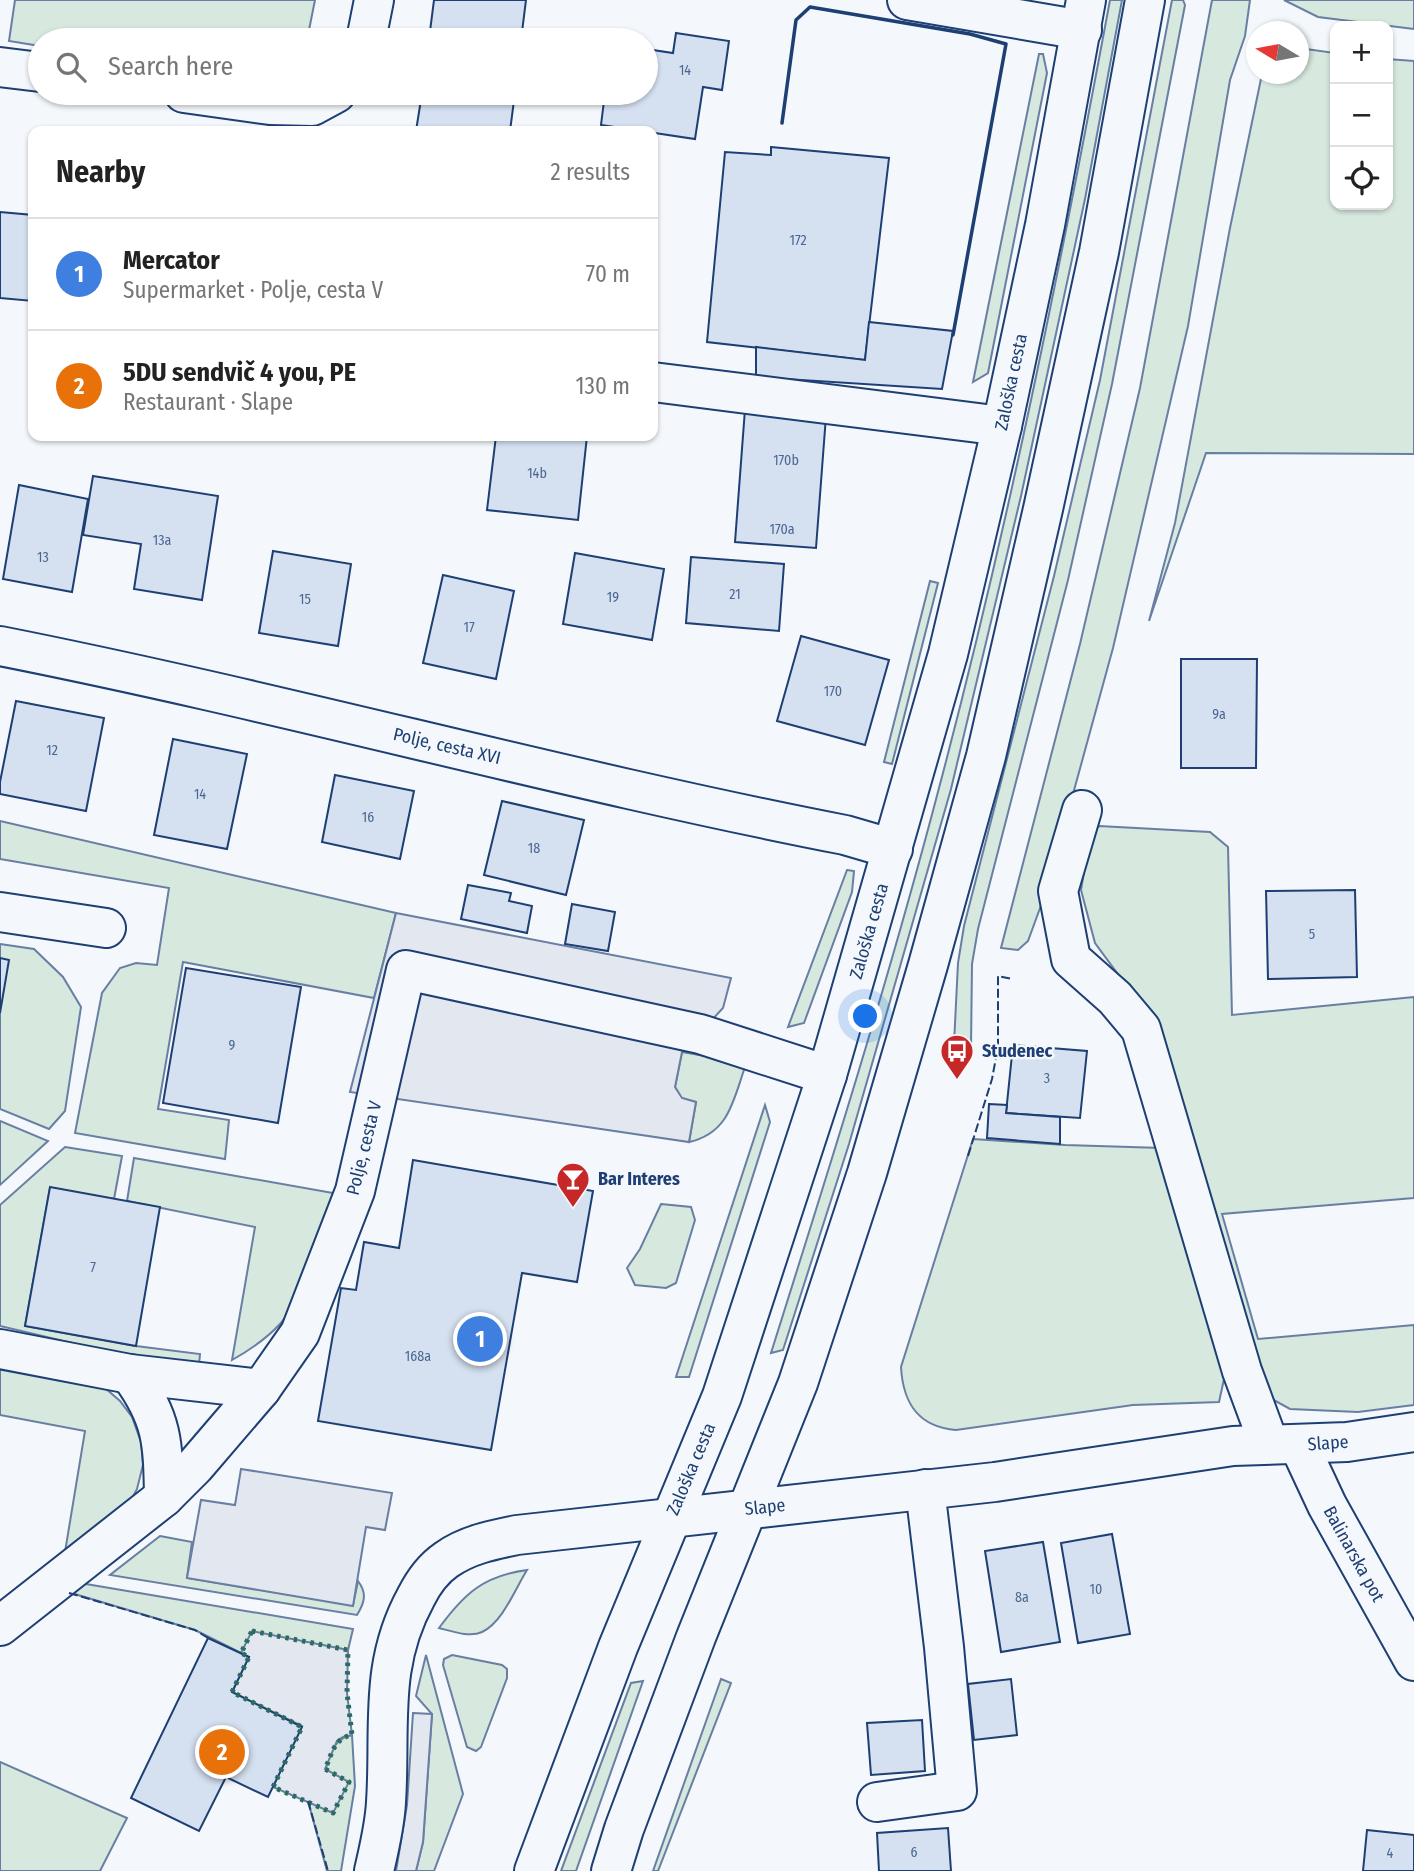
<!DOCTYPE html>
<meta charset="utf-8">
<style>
:root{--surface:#fff;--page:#f6f6f6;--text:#222;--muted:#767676;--line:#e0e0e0;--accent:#ea580c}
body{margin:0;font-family:"Fira Sans Condensed",sans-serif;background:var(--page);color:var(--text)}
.controls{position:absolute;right:21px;top:21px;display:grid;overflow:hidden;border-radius:14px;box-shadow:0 2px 5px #0004}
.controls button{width:63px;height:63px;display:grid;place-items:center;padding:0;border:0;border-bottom:2px solid var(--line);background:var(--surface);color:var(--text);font:35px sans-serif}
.compass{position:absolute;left:1246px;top:21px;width:63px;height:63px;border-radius:50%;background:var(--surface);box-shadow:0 2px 5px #0004;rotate:280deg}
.you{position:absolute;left:866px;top:1017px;width:24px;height:24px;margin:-18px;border:5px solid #fff;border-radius:50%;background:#1a73e8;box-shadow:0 0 0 10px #1a73e833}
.badge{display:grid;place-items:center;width:46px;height:46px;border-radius:50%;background:var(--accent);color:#fff;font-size:23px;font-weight:700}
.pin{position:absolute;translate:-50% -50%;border:4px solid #fff;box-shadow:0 2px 7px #0006}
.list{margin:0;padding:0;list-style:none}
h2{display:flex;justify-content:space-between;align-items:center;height:91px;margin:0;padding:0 28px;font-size:30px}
h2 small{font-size:23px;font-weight:400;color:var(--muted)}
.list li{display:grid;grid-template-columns:46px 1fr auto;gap:21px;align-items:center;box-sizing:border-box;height:112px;padding:0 28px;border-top:2px solid var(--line)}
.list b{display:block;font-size:26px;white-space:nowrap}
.list p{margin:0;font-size:23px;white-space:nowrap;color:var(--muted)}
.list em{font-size:23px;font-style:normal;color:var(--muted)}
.icon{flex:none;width:38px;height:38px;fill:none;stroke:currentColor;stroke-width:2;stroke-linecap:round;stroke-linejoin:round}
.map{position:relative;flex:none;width:1414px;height:1871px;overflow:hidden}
.search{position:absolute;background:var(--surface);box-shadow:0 2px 5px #0004;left:28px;top:28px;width:630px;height:77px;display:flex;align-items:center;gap:18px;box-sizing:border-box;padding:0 24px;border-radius:38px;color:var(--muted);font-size:26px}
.panel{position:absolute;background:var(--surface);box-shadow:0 2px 5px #0004;left:28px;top:126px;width:630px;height:315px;border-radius:14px}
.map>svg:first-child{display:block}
.green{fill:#d7e8df;stroke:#687fa3;stroke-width:2}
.parking{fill:#e3e8f0;stroke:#687fa3;stroke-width:2}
.building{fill:#d5e0f0;stroke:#1d3f73;stroke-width:2}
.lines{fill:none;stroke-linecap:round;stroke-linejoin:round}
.minor-casing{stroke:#1d3f73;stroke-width:42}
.major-casing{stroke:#1d3f73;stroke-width:42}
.minor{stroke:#f4f7fb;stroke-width:38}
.major{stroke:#f4f7fb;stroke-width:38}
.hedge{stroke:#2c6c60;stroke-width:5;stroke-dasharray:3.5 5;stroke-linecap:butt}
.fence{stroke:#1d3f73;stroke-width:2;stroke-dasharray:9 3.5;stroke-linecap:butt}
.wall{stroke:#1d3f73;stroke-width:3.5}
.labels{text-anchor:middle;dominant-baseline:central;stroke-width:5;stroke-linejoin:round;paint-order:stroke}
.number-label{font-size:14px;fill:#4b6792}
.street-label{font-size:18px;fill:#1d3f73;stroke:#f4f7fb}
.poi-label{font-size:18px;font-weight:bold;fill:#1d3f73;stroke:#f4f7fb;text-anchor:start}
</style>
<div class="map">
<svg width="1414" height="1871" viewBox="0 0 1414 1871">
<rect width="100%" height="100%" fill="#f4f7fb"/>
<g class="green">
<path d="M15,0H315L307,40H40V46L9,41Z"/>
<path d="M1110,0H1122L1085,199L1021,496L951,789L849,1144L783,1350L771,1353C830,1166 889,979 939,788C1008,528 1061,264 1110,0Z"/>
<path d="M1172,0H1183L1185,5L1112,384L1068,580L978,929L972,964L971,1047L954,1044L958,963L964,926L1054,576L1100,380Z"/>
<path d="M1212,0H1250L1245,36L1230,80L1188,326L1113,648L1047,889L1028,941L1018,950L1001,948L1080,644L1140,388Z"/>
<path d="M1284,0H1414V29L1318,17Z"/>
<path d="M1299,48L1335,53V205H1388V59L1414,61V454L1206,453L1149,621L1175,523L1230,228L1262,74H1298Z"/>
<path d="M1039,54H1043L1047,73L988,373L973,382Z"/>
<path d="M930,581L938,583L892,764L884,762Z"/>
<path d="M0,821L396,913L374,998L183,962L158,1109L229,1120L225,1159L75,1133L102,993L120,968L136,963L157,965L169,888L0,859Z"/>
<path d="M1099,826L1210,832L1228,847L1232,1015L1414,997V1198L1222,1214L1258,1339L1414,1325V1405L1358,1412L1290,1409L1270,1398L1154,1023L1095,943L1081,890L1090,835Z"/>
<path d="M847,870L854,871L852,892L804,1023L788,1027Z"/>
<path d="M0,944L34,949L63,977L81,1007L65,1111L49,1129L0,1109Z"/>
<path d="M682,1052L740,1062L745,1067C733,1101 729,1133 689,1142L696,1102L681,1098L675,1087Z"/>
<path d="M765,1105L770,1122L689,1377H676Z"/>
<path d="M0,1121L48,1141L0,1185Z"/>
<path d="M973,1139L1065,1145L1162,1148L1226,1370L1219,1402L1133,1405L956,1430C918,1427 903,1403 901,1367Z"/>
<path d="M65,1147L122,1156L114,1199L50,1188L25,1326L136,1346L200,1354L199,1365L123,1355L0,1326V1205Z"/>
<path d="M134,1158L333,1193C321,1230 305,1296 280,1324C266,1339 250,1350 232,1360L255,1227L127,1201Z"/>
<path d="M661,1204L691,1207L695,1220L676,1283L666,1288L635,1285L627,1268L640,1249Z"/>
<path d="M0,1358L105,1388L120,1401L132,1417L141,1442L143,1465L137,1489L128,1506L64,1558L85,1431L0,1415Z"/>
<path d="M160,1536L192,1542L187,1578L353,1605L358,1581C367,1593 365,1602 357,1615L110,1575Z"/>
<path d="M527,1570C515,1589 503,1622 482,1632C470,1638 451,1631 439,1628C464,1594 483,1576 527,1570Z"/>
<path d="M80,1583L353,1629L348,1650L253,1632L241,1653L195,1630L68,1592Z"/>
<path d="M426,1655L463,1794L434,1871H416L423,1842L432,1714L416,1696Z"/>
<path d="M452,1655L502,1665L507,1669V1678L481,1747L476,1751L467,1747L443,1665L444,1659Z"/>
<path d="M721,1679L731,1683L658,1871H653Z"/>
<path d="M643,1681L576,1871H561L631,1683Z"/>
<path d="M352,1735L355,1786L341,1871H327L308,1801L333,1813C331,1800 323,1781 326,1768C328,1753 337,1737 352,1735Z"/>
<path d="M0,1762L127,1818L100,1871H0Z"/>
</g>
<g class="parking">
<path d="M396,913L731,978L723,1008L682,1052L675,1087L682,1098L696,1102L689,1142L350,1092Z"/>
<path d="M241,1469L392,1493L385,1530L366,1527L353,1606L187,1578L201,1500L235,1505Z"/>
<path d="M252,1631L348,1650L347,1693L352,1735L343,1737L337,1741L325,1769L349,1782L333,1813L273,1787L302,1726L232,1692L249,1657L241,1653Z"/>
<path d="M413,1713L432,1714L423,1842L416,1871H396L407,1805Z"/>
</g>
<g class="building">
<path d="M434,0H526L521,40L429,39Z"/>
<path d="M676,33L729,41L722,90L703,87L695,139L601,125L605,93H646V49L673,53Z"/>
<path d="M422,93H515L510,131H416Z"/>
<path d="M771,147L889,158L865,360L707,342L725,152L771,155Z"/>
<path d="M0,212L33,215V301L0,298Z"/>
<path d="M869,322L953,331L942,389L756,377V347L865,360Z"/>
<path d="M745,409L826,416L816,548L735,542Z"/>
<path d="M496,436H587L578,520L487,510Z"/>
<path d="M93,476L218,496L202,600L134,589L141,544L83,535Z"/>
<path d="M19,485L88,499L72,592L3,579Z"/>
<path d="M273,551L351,564L338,646L259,633Z"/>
<path d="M575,553L664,569L652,640L563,624Z"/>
<path d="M691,557L784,564L779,631L686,623Z"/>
<path d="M443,575L514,591L496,679L423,663Z"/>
<path d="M801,636L889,660L865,745L777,721Z"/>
<path d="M1181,659H1257L1256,768H1181Z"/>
<path d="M16,701L104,718L86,811L0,794V782Z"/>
<path d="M173,739L247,754L227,849L154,835Z"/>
<path d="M335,775L414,791L400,859L322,842Z"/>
<path d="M502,801L584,820L566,895L484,875Z"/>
<path d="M468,885L511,893L509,901L532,906L527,933L461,919Z"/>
<path d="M1355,890L1357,977L1268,979L1266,891Z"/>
<path d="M572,904L615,912L608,951L565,944Z"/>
<path d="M0,958L9,960L0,1013Z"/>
<path d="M186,968L301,987L278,1123L163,1103Z"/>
<path d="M1013,1045L1087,1051L1080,1118L1006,1113Z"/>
<path d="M989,1104L1007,1105L1006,1113L1060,1117V1144L987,1138Z"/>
<path d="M413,1160L593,1191L577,1282L522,1273L491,1450L318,1421L341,1288L356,1290L364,1242L399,1248Z"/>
<path d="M50,1187L160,1207L136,1346L25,1326Z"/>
<path d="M1112,1534L1130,1634L1078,1643L1061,1543Z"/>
<path d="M1043,1542L1060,1642L1001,1652L985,1551Z"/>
<path d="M208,1638L249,1657L232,1692L302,1727L268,1797L226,1777L199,1831L131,1798Z"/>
<path d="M1011,1679L1017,1735L974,1740L968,1684Z"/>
<path d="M922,1720L925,1771L871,1775L867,1723Z"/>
<path d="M948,1828L951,1871H879L877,1833Z"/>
<path d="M1367,1830L1414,1835V1871H1363Z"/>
</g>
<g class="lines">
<defs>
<g id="minor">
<path d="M907,0L1082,30"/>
<path d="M366,40L374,0"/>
<path d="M0,67L40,72"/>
<path d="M184,93L270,105L312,106L336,93"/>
<path d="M653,382L1002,426"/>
<path d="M0,646C283,702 562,780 845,835L893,849"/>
<path d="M1082,810L1058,891L1071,959L1115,998L1141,1029L1242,1371L1269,1444"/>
<path d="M0,912L106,928"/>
<path d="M0,1349L130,1374L261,1389"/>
<path d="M130,1374C163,1419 163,1443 164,1497"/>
<path d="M1299,1445L1327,1505L1414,1661"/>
<path d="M0,1626L164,1497L195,1466L261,1389L300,1333L355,1191L406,970L700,1034L827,1075"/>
<path d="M877,1802L957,1791L944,1647L925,1489"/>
<path d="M374,1871C379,1849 385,1825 386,1802C391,1728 378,1666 416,1597C423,1583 433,1569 446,1560C467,1545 492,1540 517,1535L995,1482L1233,1446L1347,1442L1414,1432"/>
</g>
<g id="major">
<path d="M534,1871L618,1647L722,1396L827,1075L948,654L1002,426L1045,225L1086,0"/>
<path d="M611,1871L624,1829L696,1637L798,1383L867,1173L928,965L986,756L1043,509L1099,252L1145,0"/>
</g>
</defs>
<use href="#minor" class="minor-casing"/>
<use href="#major" class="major-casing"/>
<use href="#minor" class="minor"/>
<use href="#major" class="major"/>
<path class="hedge" d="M252,1631L348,1650L347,1693L352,1735C334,1738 332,1754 325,1769L349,1782L333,1813L273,1787L302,1727L232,1692L249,1657L241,1653Z"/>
<g class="fence">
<path d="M968,1156L992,1079L998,1047V976L1012,979"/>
<path d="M69,1593L195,1630L208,1638"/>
<path d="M308,1801L328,1871"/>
</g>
<path class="wall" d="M782,123L796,20L810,7L970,34L1006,44L953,335"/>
</g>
<defs>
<symbol id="bus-pin" viewBox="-11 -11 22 30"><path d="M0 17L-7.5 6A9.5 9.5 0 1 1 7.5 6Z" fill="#c62828" stroke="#f4f7fb"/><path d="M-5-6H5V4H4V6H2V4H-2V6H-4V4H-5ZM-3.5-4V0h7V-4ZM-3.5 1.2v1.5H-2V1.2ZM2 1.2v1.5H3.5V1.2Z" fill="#fff"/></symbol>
<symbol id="bar-pin" viewBox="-11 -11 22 30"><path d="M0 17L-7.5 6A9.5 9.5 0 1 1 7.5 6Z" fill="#c62828" stroke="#f4f7fb"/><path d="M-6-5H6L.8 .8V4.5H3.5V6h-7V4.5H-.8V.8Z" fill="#fff"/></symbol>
</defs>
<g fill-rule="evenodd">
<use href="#bus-pin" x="938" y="1032" width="38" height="52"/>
<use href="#bar-pin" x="554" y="1160" width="38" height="52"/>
</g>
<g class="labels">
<g class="number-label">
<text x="685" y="70">14</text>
<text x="798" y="240">172</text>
<text x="786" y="460">170b</text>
<text x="537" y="473">14b</text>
<text x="782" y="529">170a</text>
<text x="162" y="540">13a</text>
<text x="43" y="557">13</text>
<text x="735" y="594">21</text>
<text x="613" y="597">19</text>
<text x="305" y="599">15</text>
<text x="469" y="627">17</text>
<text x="833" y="691">170</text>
<text x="1219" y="714">9a</text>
<text x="52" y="750">12</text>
<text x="200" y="794">14</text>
<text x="368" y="817">16</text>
<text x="534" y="848">18</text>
<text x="1312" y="934">5</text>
<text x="232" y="1045">9</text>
<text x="1047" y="1078">3</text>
<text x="93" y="1267">7</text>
<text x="418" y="1356">168a</text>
<text x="1096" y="1589">10</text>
<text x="1022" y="1597">8a</text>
<text x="914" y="1852">6</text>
<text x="1390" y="1853">4</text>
</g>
<g class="street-label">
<text transform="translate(1011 382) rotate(-78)">Zaloška cesta</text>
<text transform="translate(447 746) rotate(13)">Polje, cesta XVI</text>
<text transform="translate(869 931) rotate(-74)">Zaloška cesta</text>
<text transform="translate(364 1148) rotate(-76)">Polje, cesta V</text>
<text transform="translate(1328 1443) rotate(-4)">Slape</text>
<text transform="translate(691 1469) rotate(-67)">Zaloška cesta</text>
<text transform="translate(765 1507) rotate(-6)">Slape</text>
<text transform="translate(1354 1554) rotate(61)">Balinarska pot</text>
</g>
<g class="poi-label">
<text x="982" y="1051">Studenec</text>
<text x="598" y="1179">Bar Interes</text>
</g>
</g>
</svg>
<div class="controls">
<button>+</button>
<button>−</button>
<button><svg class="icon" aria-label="locate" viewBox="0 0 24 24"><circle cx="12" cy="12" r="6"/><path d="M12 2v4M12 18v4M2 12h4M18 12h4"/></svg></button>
</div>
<svg class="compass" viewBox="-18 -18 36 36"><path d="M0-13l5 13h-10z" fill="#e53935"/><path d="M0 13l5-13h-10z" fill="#767676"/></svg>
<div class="you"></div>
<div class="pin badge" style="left:480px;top:1339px;background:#3f7fe0">1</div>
<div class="pin badge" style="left:222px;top:1752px;background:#e8710a">2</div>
<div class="search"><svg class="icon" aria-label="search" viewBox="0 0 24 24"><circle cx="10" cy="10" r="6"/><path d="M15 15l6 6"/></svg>Search here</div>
<section class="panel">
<h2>Nearby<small>2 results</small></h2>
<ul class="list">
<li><span class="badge" style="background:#3f7fe0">1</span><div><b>Mercator</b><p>Supermarket · Polje, cesta V</p></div><em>70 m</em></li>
<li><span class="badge" style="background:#e8710a">2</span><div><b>5DU sendvič 4 you, PE</b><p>Restaurant · Slape</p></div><em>130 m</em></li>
</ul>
</section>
</div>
